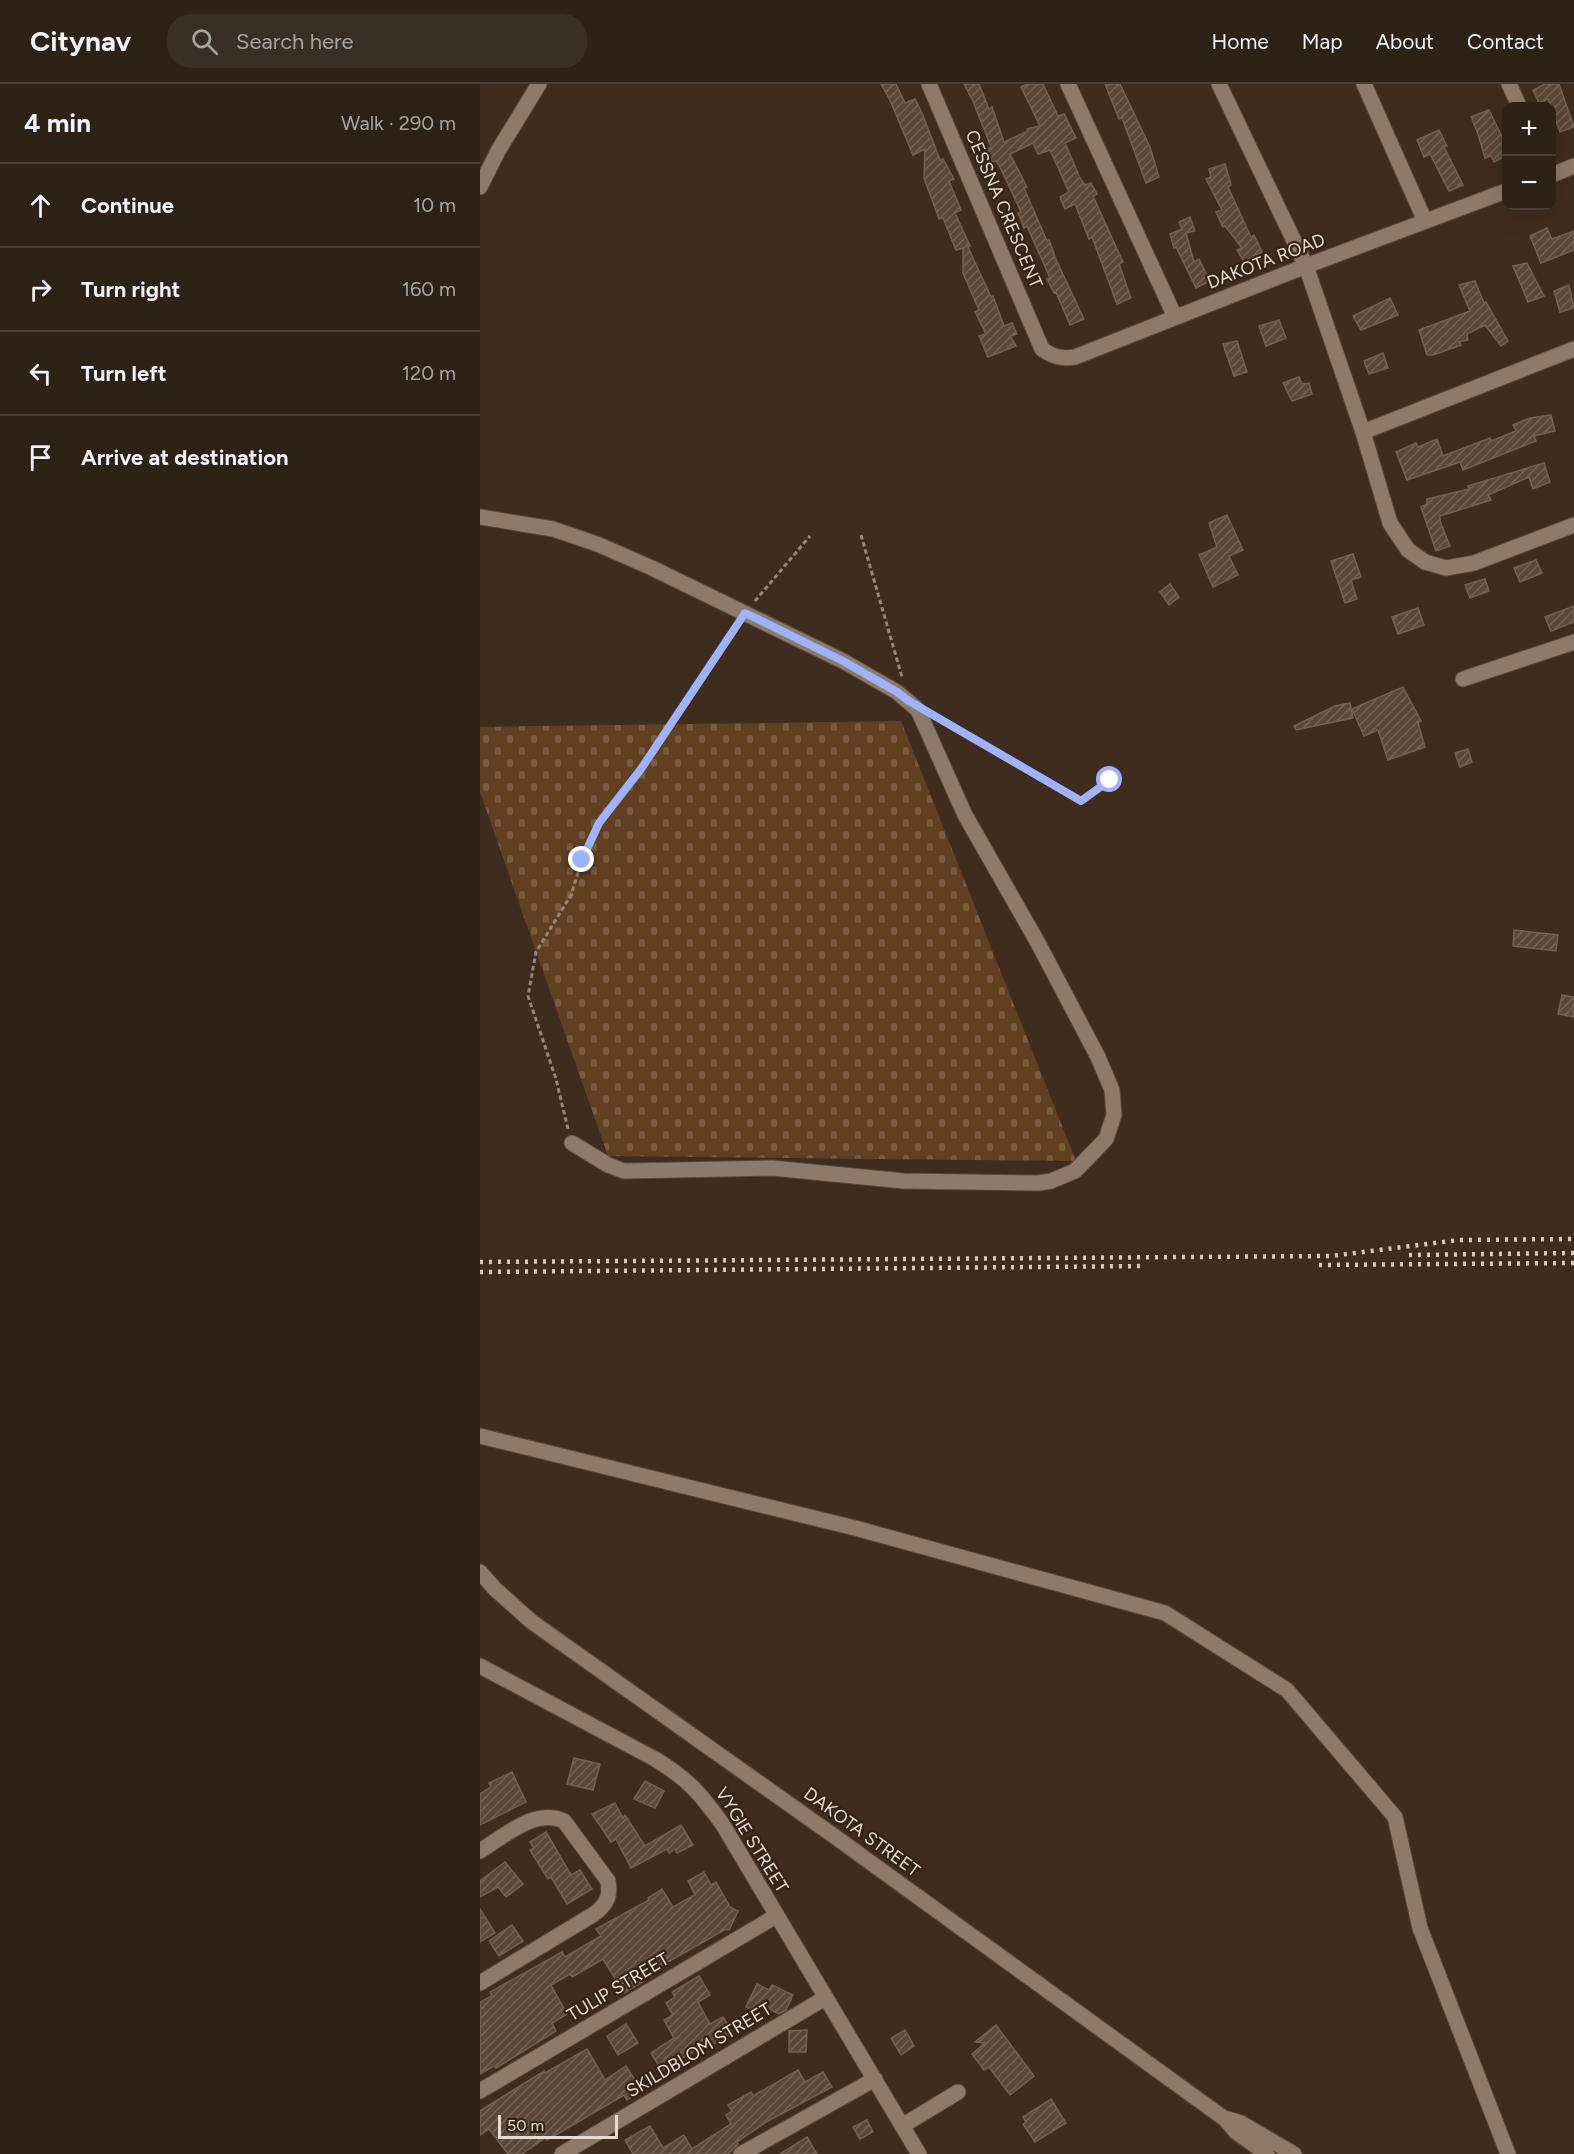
<!DOCTYPE html>
<meta charset="utf-8">
<style>
:root{--surface:#2e2217;--page:#3a2f24;--text:#f1f3f6;--muted:#a7a4a1;--line:#493f36}
body{margin:0;font-family:Figtree,sans-serif;background:var(--page);color:var(--text)}
.controls{position:absolute;right:18px;top:18px;display:grid;overflow:hidden;border-radius:12px;box-shadow:0 6px 24px #0002}
.controls button{width:54px;height:54px;display:grid;place-items:center;padding:0;border:0;border-bottom:2px solid var(--line);background:var(--surface);color:var(--text);font:30px sans-serif}
.scale{position:absolute;left:18px;bottom:15px;width:120px;box-sizing:border-box;padding-left:6px;border:3px solid #e7dcd3;border-top:0;font-size:16px;line-height:21px;white-space:nowrap;color:#e7dcd3;-webkit-text-stroke:4px #332416;paint-order:stroke}
.stop{position:absolute;width:18px;height:18px;margin:-14px;border:4px solid #9fb3fd;border-radius:50%;background:#fff}
.stop.end{background:#9fb3fd;border-color:#fff;box-shadow:0 2px 6px #0008}
.list{margin:0;padding:0;list-style:none}
h2{display:flex;justify-content:space-between;align-items:center;height:78px;margin:0;padding:0 24px;font-size:26px}
h2 small{font-size:20px;font-weight:400;color:var(--muted)}
.list li{display:grid;grid-template-columns:39px 1fr auto;gap:18px;align-items:center;box-sizing:border-box;height:84px;padding:0 24px;border-top:2px solid var(--line)}
.list b{display:block;font-size:22px;white-space:nowrap}
.list em{font-size:20px;font-style:normal;color:var(--muted)}
.icon{flex:none;width:33px;height:33px;fill:none;stroke:currentColor;stroke-width:2;stroke-linecap:round;stroke-linejoin:round}
.map{position:relative;flex:none;width:1094px;height:2070px;overflow:hidden}
header{display:flex;align-items:center;gap:36px;box-sizing:border-box;height:84px;padding:0 30px;background:var(--surface);border-bottom:2px solid var(--line)}
header strong{font-size:28px}
nav{display:flex;gap:33px;margin-inline-start:auto;font-size:21px}
.search{width:420px;height:54px;background:var(--page);display:flex;align-items:center;gap:15px;box-sizing:border-box;padding:0 21px;border-radius:24px;color:var(--muted);font-size:22px}
main{display:flex}
aside{flex:1;background:var(--surface)}
.map>svg:first-child{display:block}
.cemetery{fill:url(#cemetery-stones)}
.building{fill:url(#building-hatch);stroke:#736051;stroke-width:1.5}
.lines{fill:none;stroke-linecap:round;stroke-linejoin:round}
.minor-casing{stroke:#57493d;stroke-width:17}
.path{stroke:#95877c;stroke-width:3;stroke-dasharray:4.5 3;stroke-linecap:butt}
.minor{stroke:#8e7a6a;stroke-width:15}
.rail{stroke:#d6cac1;stroke-width:4.5;stroke-dasharray:3 6;stroke-linecap:butt}
.route{stroke:#9fb3fd;stroke-width:8}
.labels{text-anchor:middle;dominant-baseline:central;stroke-width:4.5;stroke-linejoin:round;paint-order:stroke}
.street-label{font-size:18px;fill:#e7dcd3;stroke:#332416}
</style>
<header>
<strong>Citynav</strong>
<div class="search"><svg class="icon" aria-label="search" viewBox="0 0 24 24"><circle cx="10" cy="10" r="6"/><path d="M15 15l6 6"/></svg>Search here</div>
<nav><a>Home</a><a>Map</a><a>About</a><a>Contact</a></nav>
</header>
<main>
<aside>
<h2>4 min<small>Walk · 290 m</small></h2>
<ul class="list">
<li><svg class="icon" aria-label="ahead" viewBox="0 0 24 24"><path d="M12 20V5M6 11l6-6 6 6"/></svg><div><b>Continue</b></div><em>10 m</em></li>
<li><svg class="icon" aria-label="right" viewBox="0 0 24 24"><path d="M7 20v-9h11M14 6l5 5-5 5"/></svg><div><b>Turn right</b></div><em>160 m</em></li>
<li><svg class="icon" aria-label="left" viewBox="0 0 24 24"><path d="M17 20v-9H6M10 6l-5 5 5 5"/></svg><div><b>Turn left</b></div><em>120 m</em></li>
<li><svg class="icon" aria-label="arrive" viewBox="0 0 24 24"><path d="M6 21V4h12l-3 4 3 4H6"/></svg><div><b>Arrive at destination</b></div></li>
</ul>
</aside>
<div class="map">
<svg width="1094" height="2070" viewBox="0 0 1094 2070">
<defs>
<pattern id="cemetery-stones" width="16" height="16" patternUnits="userSpaceOnUse" patternTransform="scale(1.5)"><rect width="16" height="16" fill="#614021"/><path d="M2 7V4a2 2 0 0 1 4 0v3zM10 15v-3a2 2 0 0 1 4 0v3z" fill="#785b40"/></pattern>
<pattern id="building-hatch" width="6" height="6" patternUnits="userSpaceOnUse" patternTransform="scale(1.5)"><rect width="6" height="6" fill="#5a493a"/><path d="M-1 1l2-2M0 6l6-6M5 7l2-2" fill="none" stroke="#726356"/></pattern>
</defs>
<rect width="100%" height="100%" fill="#3e2d1f"/>
<path class="cemetery" d="M421,637L596,1077L128,1072L0,708V643Z"/>
<g class="building">
<path d="M401,0H416L425,19L435,15L442,29L460,76L463,75L474,95L469,97L481,126L475,129L490,162L488,163L511,213L513,212L524,242L532,239L537,250L530,252L536,262L508,273L499,252L506,250L495,228L499,226L483,189V164L476,166L463,134L459,135L444,94L445,65L433,71L409,14Z"/>
<path d="M484,0H499L509,25L512,23L524,58L548,47L547,45L560,42L541,3L548,0H563L578,32L584,30L596,54L585,59L600,94L605,101L611,99L617,110L613,112L643,178L639,180L651,214L637,220L612,153L609,155L595,120L585,125L580,113L589,108L570,66L558,70L553,59L530,70L547,103L544,104L567,157L569,156L574,169H573L604,235L590,241L576,208L574,209L567,195L570,194L547,142L544,144L538,129L541,128L519,81L516,77L509,79L504,67L511,63L493,17Z"/>
<path d="M625,0H640L670,63L679,93L666,99L642,34L639,35Z"/>
<path d="M1065,0H1079L1094,43L1080,48L1068,15L1059,19L1053,6Z"/>
<path d="M1009,26L1026,61V72L1014,78L1011,72L1005,74L998,50L991,33Z"/>
<path d="M959,46L967,62L964,63L983,101L969,107L950,70L944,73L937,56Z"/>
<path d="M745,80L751,101L748,103L771,153L774,151L782,168L764,178L757,166L762,164L745,142L743,143L736,128L742,126L726,95L731,93L729,85Z"/>
<path d="M710,133L715,147L706,149L714,178L719,175L730,197L716,204L696,163L694,164L690,150L702,145L699,138Z"/>
<path d="M1067,144L1072,155L1094,147V166L1061,179L1050,152Z"/>
<path d="M1047,179L1064,212L1048,218L1033,182Z"/>
<path d="M995,197L1004,219L1006,218L1028,257L1021,262L1005,241L987,250L988,256L979,258L981,261L953,271H947L939,246L990,227L979,201Z"/>
<path d="M1089,201L1094,224L1080,228L1074,207Z"/>
<path d="M910,214L918,231L881,246L873,232Z"/>
<path d="M799,236L806,254L786,262L779,242Z"/>
<path d="M757,257L767,288L754,292L743,260Z"/>
<path d="M903,269L908,284L889,290L884,277Z"/>
<path d="M819,293L822,300L829,299L832,310L812,317L803,299Z"/>
<path d="M1071,331L1075,347L1054,352L1056,357L983,386L980,378L927,396L916,368L936,359L938,363L957,355L963,372L1010,354L1011,357L1036,347L1033,341L1050,334Z"/>
<path d="M1064,379L1070,398L1053,405L1049,393L1008,411L1011,416L960,432V437L970,462L956,467L941,423L947,420V415L989,405L988,402Z"/>
<path d="M747,431L763,466L749,472L758,491L733,503L719,471L737,463L729,439Z"/>
<path d="M873,470L881,493L871,496L877,515L865,519L851,477Z"/>
<path d="M1056,476L1062,489L1040,498L1034,484Z"/>
<path d="M1005,495L1009,507L990,514L985,501Z"/>
<path d="M690,500L699,513L689,521L680,508Z"/>
<path d="M1094,522V538L1071,547L1065,533Z"/>
<path d="M938,524L944,541L918,550L912,533Z"/>
<path d="M923,603L941,637L938,639L945,663L908,676L898,646L884,652L872,625Z"/>
<path d="M870,619L873,634L816,646L814,642L855,622Z"/>
<path d="M988,665L992,678L980,683L975,669Z"/>
<path d="M1034,846L1078,851L1076,867L1033,862Z"/>
<path d="M1082,911L1094,913V933L1078,930Z"/>
<path d="M94,1674L120,1680L113,1706L87,1700Z"/>
<path d="M32,1688L46,1718L0,1741V1710L11,1703L9,1699Z"/>
<path d="M165,1697L184,1707L175,1724L154,1715Z"/>
<path d="M135,1719L143,1734L145,1731L165,1762L201,1741L213,1761L197,1769L195,1765L189,1769L187,1765L151,1784L136,1755L131,1758L112,1730Z"/>
<path d="M66,1748L91,1791L100,1786L112,1805L87,1820L71,1793L68,1795L50,1766L54,1764L50,1758Z"/>
<path d="M25,1778L43,1800L26,1813L18,1803L0,1813V1797Z"/>
<path d="M224,1788L231,1801L236,1798L250,1823L258,1827L249,1846L246,1845L161,1893L164,1897L144,1909L123,1875L92,1893L90,1890L71,1901L87,1930L72,1939L76,1947L16,1984L14,1982L0,1990V1918L12,1912L10,1908L82,1868L85,1873L121,1852L116,1845L169,1816L168,1814L182,1805L193,1823L215,1811L208,1797Z"/>
<path d="M0,1825L15,1849L0,1858Z"/>
<path d="M32,1841L43,1857L19,1872L9,1857Z"/>
<path d="M219,1892L230,1911L218,1918L230,1940L243,1933L253,1949L227,1964L225,1960L182,1987L171,1969L194,1954L184,1936L193,1931L186,1919L195,1913L192,1908Z"/>
<path d="M277,1900L289,1906L292,1901L313,1911L306,1926L299,1930L281,1921L277,1928L266,1923Z"/>
<path d="M146,1940L158,1959L138,1971L127,1952Z"/>
<path d="M516,1941L554,1992L530,2011L509,1983L504,1986L492,1970L505,1959L495,1958Z"/>
<path d="M327,1946L326,1968H309V1947Z"/>
<path d="M425,1946L434,1962L421,1971L411,1954Z"/>
<path d="M107,1965L125,1996L146,1982L162,2007L147,2016L144,2011L67,2056L65,2054L42,2070H28L9,2045L0,2051V2027L64,1987L65,1989Z"/>
<path d="M318,1986L325,1998L343,1988L352,2003L288,2037L257,2058L258,2060L248,2070H153L145,2056L170,2042L183,2064L204,2051L212,2065L251,2040L246,2031L252,2027L248,2021L271,2008L273,2012Z"/>
<path d="M571,2015L586,2039L555,2058L543,2040L546,2038L543,2033Z"/>
<path d="M387,2036L393,2048L380,2055L373,2043Z"/>
<path d="M327,2053L337,2070H300Z"/>
</g>
<g class="lines">
<defs>
<g id="minor">
<path d="M449,0L562,265C573,273 582,275 595,273L826,182L1026,107"/>
<path d="M588,0L695,233"/>
<path d="M739,0L826,182L883,348L910,439L928,466L945,478L966,484L994,479L1094,441"/>
<path d="M884,0L945,137"/>
<path d="M1029,0L1039,22"/>
<path d="M1072,91L1094,82"/>
<path d="M0,103L18,67L59,0"/>
<path d="M883,348L1094,265"/>
<path d="M0,433L73,445L117,460L172,484L363,577L417,608L438,626L485,731L558,859L618,973L632,1006L634,1031L626,1055L595,1087L571,1097L559,1099L424,1097L292,1084L144,1087L128,1081L92,1059"/>
<path d="M983,595L1094,558"/>
<path d="M0,1352L375,1444L685,1529L807,1606L915,1733L940,1844L1028,2070"/>
<path d="M0,1488L15,1505L52,1538L354,1752L745,2035L756,2048L787,2070"/>
<path d="M0,1582L175,1675C208,1695 221,1710 243,1741L439,2070"/>
<path d="M0,1767C23,1753 56,1723 84,1737L128,1797C131,1813 126,1821 114,1830L0,1899"/>
<path d="M0,2007L296,1832"/>
<path d="M748,2035L761,2039L814,2070"/>
<path d="M422,2042L478,2008"/>
<path d="M82,2070L345,1914"/>
<path d="M261,2070L395,1995"/>
</g>
</defs>
<use href="#minor" class="minor-casing"/>
<g class="path">
<path d="M381,451L422,593"/>
<path d="M275,517L330,452"/>
<path d="M460,635L601,717L630,696"/>
<path d="M88,1045L76,995L48,912L56,868L91,811L102,776L119,739L161,685L256,541"/>
</g>
<use href="#minor" class="minor"/>
<g class="rail">
<path d="M929,1171L1094,1169"/>
<path d="M0,1178L851,1172L979,1156L1094,1155"/>
<path d="M839,1181L1094,1179"/>
<path d="M0,1188L665,1182"/>
</g>
</g>
<g class="lines">
<path class="route" d="M102,776L119,739L161,685L265,529L363,577L417,608L429,617L601,717L630,696"/>
</g>
<g class="labels">
<g class="street-label">
<text transform="translate(524 125) rotate(67)">CESSNA CRESCENT</text>
<text transform="translate(786 177) rotate(-21)">DAKOTA ROAD</text>
<text transform="translate(382 1748) rotate(36)">DAKOTA STREET</text>
<text transform="translate(272 1756) rotate(58)">VYGIE STREET</text>
<text transform="translate(138 1903) rotate(-31)">TULIP STREET</text>
<text transform="translate(219 1966) rotate(-31)">SKILDBLOM STREET</text>
</g>
</g>
</svg>
<div class="controls">
<button>+</button>
<button>−</button>
</div>
<div class="scale">50 m</div>
<div class="stop" style="left:630px;top:696px"></div>
<div class="stop end" style="left:102px;top:776px"></div>
</div>
</main>
